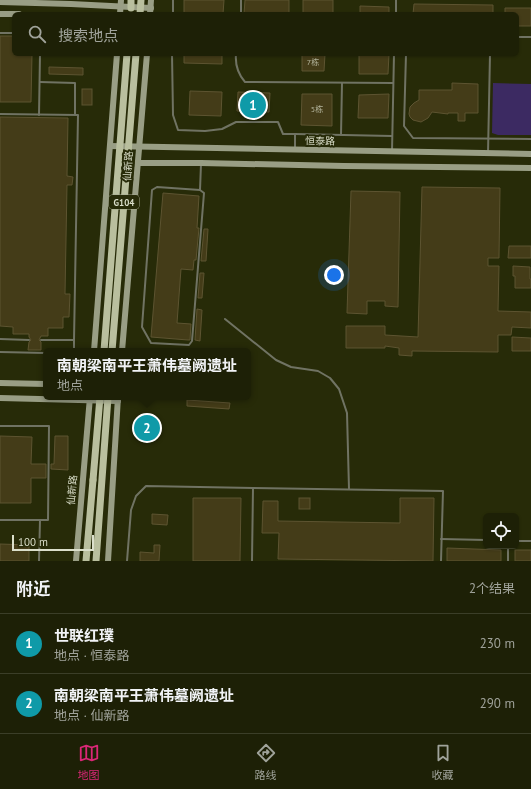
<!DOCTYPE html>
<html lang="zh">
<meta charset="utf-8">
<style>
:root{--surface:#1d2006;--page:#2a2d14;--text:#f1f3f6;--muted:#a0a39b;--line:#3b3e28;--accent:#db2777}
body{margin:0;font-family:"PT Sans","Noto Sans SC",sans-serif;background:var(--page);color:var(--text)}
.controls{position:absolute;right:12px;bottom:12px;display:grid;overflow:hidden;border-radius:6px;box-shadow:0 1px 3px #0004}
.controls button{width:36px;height:36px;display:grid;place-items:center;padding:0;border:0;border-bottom:1px solid var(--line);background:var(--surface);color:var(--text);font:20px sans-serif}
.scale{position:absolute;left:12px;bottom:10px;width:82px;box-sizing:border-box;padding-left:4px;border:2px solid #dbdfcb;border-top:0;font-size:11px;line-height:14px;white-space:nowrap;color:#dbdfcb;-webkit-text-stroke:3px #272b08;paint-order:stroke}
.you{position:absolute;left:334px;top:275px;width:14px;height:14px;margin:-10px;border:3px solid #fff;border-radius:50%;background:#1a73e8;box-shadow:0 0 0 6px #1a73e833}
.badge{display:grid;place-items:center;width:26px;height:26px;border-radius:50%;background:var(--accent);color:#fff;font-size:13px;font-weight:700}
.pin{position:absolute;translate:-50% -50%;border:2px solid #fff;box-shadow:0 1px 4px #0006}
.popup{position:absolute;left:43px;top:348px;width:208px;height:52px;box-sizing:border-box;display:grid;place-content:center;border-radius:6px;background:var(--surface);filter:drop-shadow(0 1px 3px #0005);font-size:13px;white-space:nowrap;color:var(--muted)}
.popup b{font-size:15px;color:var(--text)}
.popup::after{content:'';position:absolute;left:50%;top:100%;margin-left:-8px;border:8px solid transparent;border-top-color:var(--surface)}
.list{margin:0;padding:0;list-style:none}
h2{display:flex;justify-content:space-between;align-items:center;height:52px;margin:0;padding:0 16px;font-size:17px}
h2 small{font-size:13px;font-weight:400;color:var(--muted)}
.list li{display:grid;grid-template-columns:26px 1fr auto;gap:12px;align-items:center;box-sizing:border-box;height:60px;padding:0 16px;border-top:1px solid var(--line)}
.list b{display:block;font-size:15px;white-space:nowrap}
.list p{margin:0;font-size:13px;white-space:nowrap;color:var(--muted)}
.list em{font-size:13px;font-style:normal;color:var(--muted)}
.icon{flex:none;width:22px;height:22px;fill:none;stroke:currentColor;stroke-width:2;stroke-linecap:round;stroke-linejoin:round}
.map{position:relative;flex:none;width:531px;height:561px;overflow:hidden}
.search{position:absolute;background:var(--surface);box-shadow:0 1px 3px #0004;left:12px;right:12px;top:12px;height:44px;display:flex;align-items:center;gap:10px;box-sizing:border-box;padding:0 14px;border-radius:6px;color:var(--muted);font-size:15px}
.sheet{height:172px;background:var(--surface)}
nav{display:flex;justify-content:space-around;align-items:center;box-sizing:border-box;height:56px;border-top:1px solid var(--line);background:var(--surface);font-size:11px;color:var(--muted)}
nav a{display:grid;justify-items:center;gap:2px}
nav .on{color:var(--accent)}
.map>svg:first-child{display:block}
.green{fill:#3c2a62}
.building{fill:#443c18;stroke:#5d5431}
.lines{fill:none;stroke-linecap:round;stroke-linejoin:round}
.lane{stroke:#707363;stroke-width:2}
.secondary{stroke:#999e85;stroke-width:6}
.primary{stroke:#b9bf9e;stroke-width:7}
.primary-bridge{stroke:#b9bf9e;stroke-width:7}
.labels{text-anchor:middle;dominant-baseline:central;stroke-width:4;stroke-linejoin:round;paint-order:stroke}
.number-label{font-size:8px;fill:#b5b69e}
.shield{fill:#272b08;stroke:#a5a990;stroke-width:1}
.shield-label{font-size:9px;font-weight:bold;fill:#dbdfcb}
.street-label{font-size:10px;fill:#dbdfcb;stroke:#272b08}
</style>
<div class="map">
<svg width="531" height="561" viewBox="0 0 531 561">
<rect width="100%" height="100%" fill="#272b08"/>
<path class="green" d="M493,83L531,84V135H498L492,133Z"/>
<g class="building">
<path d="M184,0H224L223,14H184Z"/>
<path d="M245,0H289V14H244Z"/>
<rect x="303" y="0" width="30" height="14"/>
<path d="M414,4L493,5V14H413Z"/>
<path d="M360,6L389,7V14H360Z"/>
<path d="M505,8H531V26H517V14H505Z"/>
<path d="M0,36H14V54H32L31,102H0Z"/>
<path d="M184,54H222V64L184,63Z"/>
<path d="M302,54H325L324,71H302Z"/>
<path d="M359,54H389L388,74H359Z"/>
<path d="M49,67L83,68V75L49,74Z"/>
<path d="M452,83L478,84V113H465V121H458V113H448V114L432,112L428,118L421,122L413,120L410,117L409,114L410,107L414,103L419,100V90H452Z"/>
<rect x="82" y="89" width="10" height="16"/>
<path d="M190,91L222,92L221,116L189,115Z"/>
<path d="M238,92L270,93L269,112L237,111Z"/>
<path d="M302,94H332V126L301,125Z"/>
<path d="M389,94L388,118H358L359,95Z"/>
<path d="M0,117L68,118L67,176L73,177L72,185H67L65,294H70L69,317H63V328H48V336H41L39,340L41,342V350H28L29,342L31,340L29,337V334H13V327L0,326Z"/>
<path d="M422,187L500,188L499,258H488V266H499L498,311L531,312V328L512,327L511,335H498V352L412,351V356L399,355V348L385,346V348H346V326H385V335L418,337Z"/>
<path d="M351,191L400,192L398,307L385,306V301H367V314L347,313Z"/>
<path d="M163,193L199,196L197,228H199L196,260H194L193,270L181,269L177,323L191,324L190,340H188L151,337Z"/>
<path d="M204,229H208L206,261H201Z"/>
<path d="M509,246H531V258H508Z"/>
<path d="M513,266L530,267V279H531V288H515V276H513Z"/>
<path d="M200,273H204L202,298H198Z"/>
<path d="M197,309L202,310L200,341L195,340Z"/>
<path d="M512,337L531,338V351H512Z"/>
<path d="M187,400L230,403L229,409L187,406Z"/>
<path d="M0,436L32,437L31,464H46V478H31V503H0Z"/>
<path d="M55,436H68V470L51,469V464H54Z"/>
<path d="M193,498H241L240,561H193Z"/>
<rect x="299" y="498" width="11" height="11"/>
<path d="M400,498H434L433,561L278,559L279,533H262L263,501H278V521L400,523Z"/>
<path d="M152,514L168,515L167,525L152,524Z"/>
<path d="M0,544L29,545V561H0Z"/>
<path d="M154,545H160L159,561H140V552L154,553Z"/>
<path d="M447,548L501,550V561H447Z"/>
<rect x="515" y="550" width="16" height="11"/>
</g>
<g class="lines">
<g class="lane">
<path d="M173,14V0"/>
<path d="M241,14V0"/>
<path d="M396,14V0"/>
<path d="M0,33H14"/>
<path d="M517,37H531"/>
<path d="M172,54L173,115L178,130L205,131L222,129L236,122H278L283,134H295V147"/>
<path d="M236,54C235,65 238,74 245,82L393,83"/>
<path d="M406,54L404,126L413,138L531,139"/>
<path d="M40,82L75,83V115"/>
<path d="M0,114L78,115L74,340H41"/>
<path d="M39,115L40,54"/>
<path d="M295,134L392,136"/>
<path d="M341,135L342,83"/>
<path d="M392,151L394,54"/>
<path d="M488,153L490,54"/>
<path d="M200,190L157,187L152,190L142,327L151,343L189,345L192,341L204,193L200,190L201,164"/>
<path d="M225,319L276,360L291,367L318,371L330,378L339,389L347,413L349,489"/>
<path d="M0,339L29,340"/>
<path d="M74,351V340"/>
<path d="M0,352L46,353"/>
<path d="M0,426H49L48,520H40"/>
<path d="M253,488L443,491L441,561"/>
<path d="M0,520H40L39,561"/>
<path d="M441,539L486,540"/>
<path d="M516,541H531"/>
<path d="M127,561L131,510L136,496L146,486L253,488L252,561"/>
<path d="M508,561V546"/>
</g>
<g class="secondary">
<path d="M0,2L71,4L151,8"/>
<path d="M0,14H19"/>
<path d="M120,14L121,0"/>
<path d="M150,14L151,0"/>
<path d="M110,146L531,154"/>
<path d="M138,163H201L344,166L531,168"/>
<path d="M94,351L117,54"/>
<path d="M122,351L147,54"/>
<path d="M0,383L46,384"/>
<path d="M0,398L118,401"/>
<path d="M76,561L90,397"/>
<path d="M108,561L118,397"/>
</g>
<path class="primary" d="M86,561L93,480"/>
<g class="primary-bridge">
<path d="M131,8V0"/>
<path d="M140,14L141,0"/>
<path d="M104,351L127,54"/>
<path d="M112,351L136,54"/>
<path d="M93,480L100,397"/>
<path d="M96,561L108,397"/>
</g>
</g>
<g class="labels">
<g class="number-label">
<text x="313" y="62">7栋</text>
<text x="317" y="109">5栋</text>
</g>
<rect class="shield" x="109" y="195" width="30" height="14" rx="3"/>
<g class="shield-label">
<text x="124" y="202">G104</text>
</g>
<g class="street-label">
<text transform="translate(320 141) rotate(1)">恒泰路</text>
<text transform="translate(128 166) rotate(-86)">仙新路</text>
<text transform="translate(72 490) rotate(-85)">仙新路</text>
</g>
</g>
</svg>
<div class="controls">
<button><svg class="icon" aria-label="locate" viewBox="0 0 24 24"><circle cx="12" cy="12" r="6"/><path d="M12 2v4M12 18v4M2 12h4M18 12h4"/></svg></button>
</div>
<div class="scale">100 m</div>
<div class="you"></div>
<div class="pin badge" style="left:253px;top:105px;background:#0f9aa8">1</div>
<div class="pin badge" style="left:147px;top:428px;background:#0f9aa8">2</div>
<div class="popup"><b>南朝梁南平王萧伟墓阙遗址</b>地点</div>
<div class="search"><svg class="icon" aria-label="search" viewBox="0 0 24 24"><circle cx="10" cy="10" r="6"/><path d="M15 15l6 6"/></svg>搜索地点</div>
</div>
<section class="sheet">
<h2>附近<small>2个结果</small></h2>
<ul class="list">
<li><span class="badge" style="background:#0f9aa8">1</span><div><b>世联红璞</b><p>地点 · 恒泰路</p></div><em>230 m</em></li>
<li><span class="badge" style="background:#0f9aa8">2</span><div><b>南朝梁南平王萧伟墓阙遗址</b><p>地点 · 仙新路</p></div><em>290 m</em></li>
</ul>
</section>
<nav>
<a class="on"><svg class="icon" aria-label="map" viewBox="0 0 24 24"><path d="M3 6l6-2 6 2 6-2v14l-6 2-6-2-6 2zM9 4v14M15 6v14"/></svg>地图</a>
<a><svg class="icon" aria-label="directions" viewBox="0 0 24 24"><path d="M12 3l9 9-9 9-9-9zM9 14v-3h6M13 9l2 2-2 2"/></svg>路线</a>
<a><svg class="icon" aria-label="saved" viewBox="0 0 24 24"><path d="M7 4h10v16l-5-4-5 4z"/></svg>收藏</a>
</nav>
